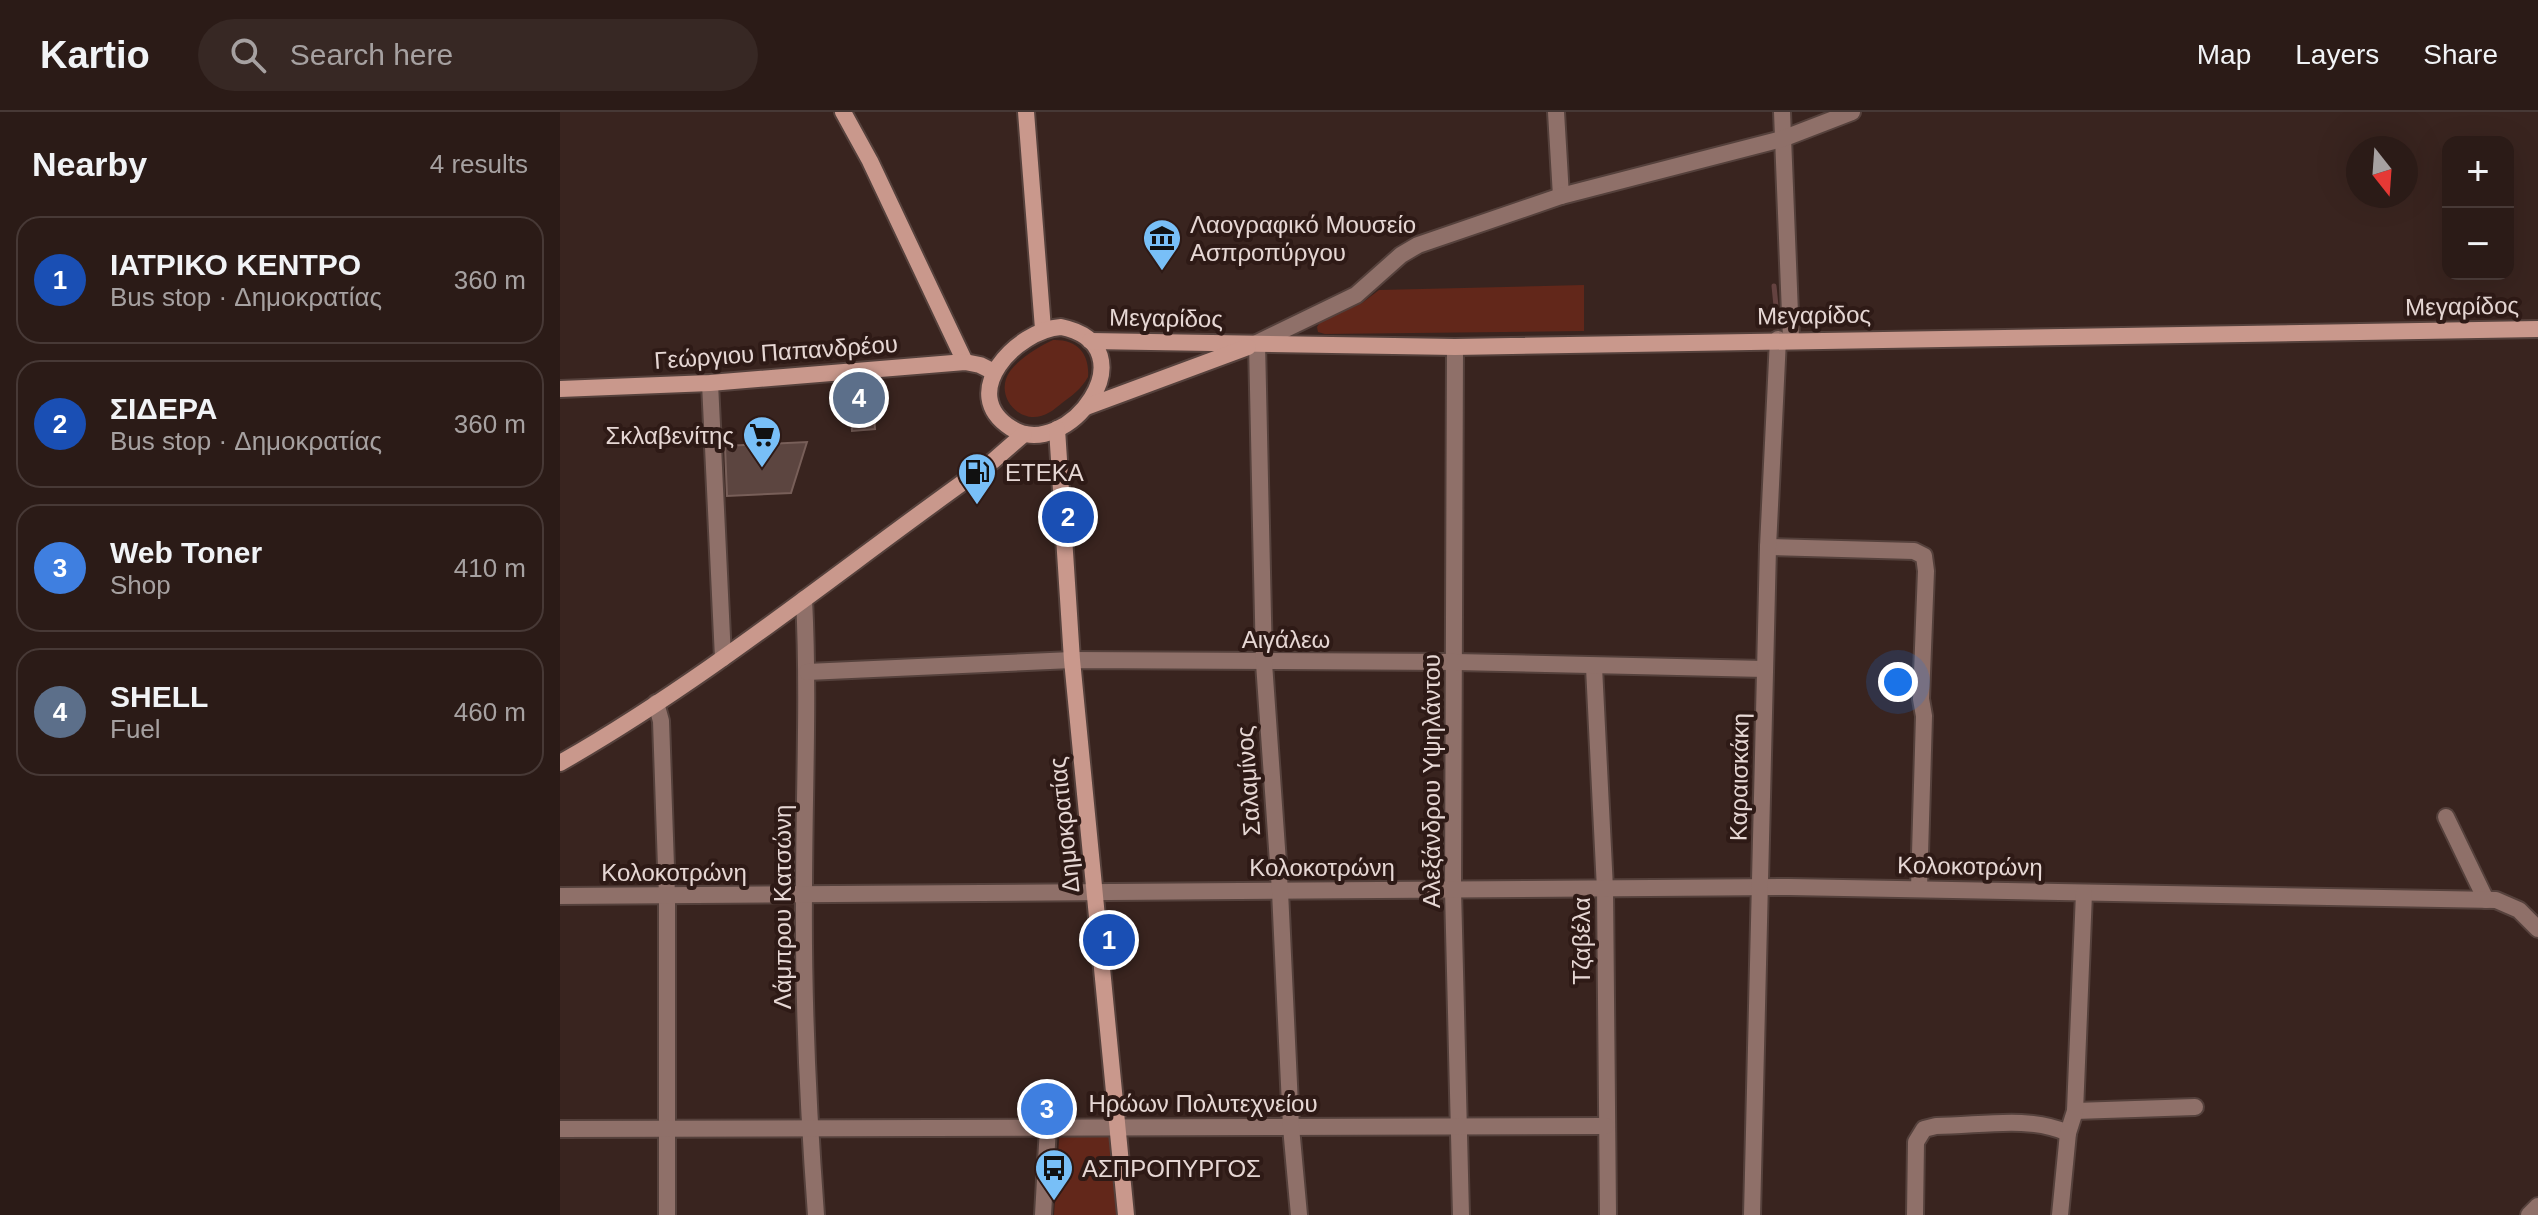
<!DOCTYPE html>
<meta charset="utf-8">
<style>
:root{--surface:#2b1b17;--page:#372824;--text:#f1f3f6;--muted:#a6a1a1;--line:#473936;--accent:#78bff7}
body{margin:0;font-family:Arial,sans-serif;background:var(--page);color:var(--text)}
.controls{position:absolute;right:24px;top:24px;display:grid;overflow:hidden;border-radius:16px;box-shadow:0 8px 32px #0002}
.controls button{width:72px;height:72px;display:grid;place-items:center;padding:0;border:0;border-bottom:2px solid var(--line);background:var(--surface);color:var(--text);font:40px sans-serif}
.compass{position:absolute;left:1786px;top:24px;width:72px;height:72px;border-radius:50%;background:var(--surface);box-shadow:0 8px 32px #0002;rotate:163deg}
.you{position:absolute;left:1338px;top:570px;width:28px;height:28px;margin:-20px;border:6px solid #fff;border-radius:50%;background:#1a73e8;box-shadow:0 0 0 12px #1a73e833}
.badge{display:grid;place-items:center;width:52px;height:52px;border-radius:50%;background:var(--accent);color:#fff;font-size:26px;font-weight:700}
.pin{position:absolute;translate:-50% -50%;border:4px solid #fff;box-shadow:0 2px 8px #0006}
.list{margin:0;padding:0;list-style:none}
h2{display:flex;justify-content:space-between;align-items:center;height:104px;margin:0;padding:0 32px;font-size:34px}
h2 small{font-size:26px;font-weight:400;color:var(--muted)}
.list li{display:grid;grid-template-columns:52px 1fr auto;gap:24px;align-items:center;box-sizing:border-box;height:128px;margin:0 16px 16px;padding:0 16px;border:2px solid var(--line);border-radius:24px}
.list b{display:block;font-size:30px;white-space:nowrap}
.list p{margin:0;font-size:26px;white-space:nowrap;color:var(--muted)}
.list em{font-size:26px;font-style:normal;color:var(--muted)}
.icon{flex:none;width:44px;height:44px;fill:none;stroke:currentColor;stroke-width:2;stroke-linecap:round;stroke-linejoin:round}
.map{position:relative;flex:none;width:1978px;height:1103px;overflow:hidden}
header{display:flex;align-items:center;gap:48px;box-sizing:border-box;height:112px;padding:0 40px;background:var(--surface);border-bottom:2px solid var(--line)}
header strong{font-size:38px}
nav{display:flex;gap:44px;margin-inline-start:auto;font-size:28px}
.search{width:560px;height:72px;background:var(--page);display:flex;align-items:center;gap:20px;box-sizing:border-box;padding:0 28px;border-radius:44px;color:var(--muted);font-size:30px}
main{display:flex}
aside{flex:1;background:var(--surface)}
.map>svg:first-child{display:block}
.green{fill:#62271a}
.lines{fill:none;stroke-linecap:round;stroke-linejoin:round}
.stream{stroke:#644240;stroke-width:5}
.building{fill:#5c4540;stroke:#785f59;stroke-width:2}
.street-casing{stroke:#55413c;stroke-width:20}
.secondary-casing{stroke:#55413c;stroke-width:20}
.street{stroke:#8f7069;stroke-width:16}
.secondary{stroke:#c9988c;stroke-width:16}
.labels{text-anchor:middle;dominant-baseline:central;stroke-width:8;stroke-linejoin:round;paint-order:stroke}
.poi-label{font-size:24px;fill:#e6d7d4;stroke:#2e1a16;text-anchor:start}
.street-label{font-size:24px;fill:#e6d7d4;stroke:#2e1a16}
</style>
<header>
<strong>Kartio</strong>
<div class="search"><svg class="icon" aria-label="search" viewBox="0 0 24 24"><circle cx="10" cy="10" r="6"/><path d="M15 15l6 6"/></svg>Search here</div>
<nav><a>Map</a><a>Layers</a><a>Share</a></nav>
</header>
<main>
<aside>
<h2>Nearby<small>4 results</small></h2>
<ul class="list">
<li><span class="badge" style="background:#1a4fb4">1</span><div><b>ΙΑΤΡΙΚΟ ΚΕΝΤΡΟ</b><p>Bus stop · Δημοκρατίας</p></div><em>360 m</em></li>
<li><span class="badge" style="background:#1a4fb4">2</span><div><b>ΣΙΔΕΡΑ</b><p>Bus stop · Δημοκρατίας</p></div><em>360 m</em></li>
<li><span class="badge" style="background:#3f7fe0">3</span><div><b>Web Toner</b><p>Shop</p></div><em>410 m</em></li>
<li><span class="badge" style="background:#5c6f8a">4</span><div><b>SHELL</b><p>Fuel</p></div><em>460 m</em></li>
</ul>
</aside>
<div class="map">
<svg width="1978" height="1103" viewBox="0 0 1978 1103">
<rect width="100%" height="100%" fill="#39241f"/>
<g class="green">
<path d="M1024,173V219L765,222L758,220L757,215L760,210L802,191L819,178Z"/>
<path d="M493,228C517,227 530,242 528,265C521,277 513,283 502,291C496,296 489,302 481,304C460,310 439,288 446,267C451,251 478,235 493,228Z"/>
<path d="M554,1013L561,1103H494L500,1014Z"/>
</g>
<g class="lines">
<path class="stream" d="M1214,174L1216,194"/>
</g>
<g class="building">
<path d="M312,275L315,317L292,319L289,276Z"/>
<path d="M247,330L231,381L167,384L165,334Z"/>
</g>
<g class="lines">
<defs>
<g id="street">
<path d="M996,0L1001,84"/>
<path d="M1222,0L1231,227"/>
<path d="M895,235L893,778L901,1103"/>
<path d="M150,271L163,546"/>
<path d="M1208,435L1354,439L1364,444L1366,459L1361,587L1364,604L1359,777"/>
<path d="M244,487C249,584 244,682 244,780C243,887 248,996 256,1103"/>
<path d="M1034,555L1045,777L1048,1103"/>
<path d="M247,560L512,548L896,550L1205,557"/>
<path d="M96,591L101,609L107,784V1103"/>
<path d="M1886,705L1926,788"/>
<path d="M0,784L1229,775L1936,788L1959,798L1978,817"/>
<path d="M1515,999L1635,995"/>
<path d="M0,1017L1046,1014"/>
<path d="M483,1103L488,1015"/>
<path d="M739,1103L731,1015L720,779L704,551L697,231L796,183L841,143L858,133L1001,84L1222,27L1292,0"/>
<path d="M1192,1103L1208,435L1218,227"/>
<path d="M1355,1103L1356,1030L1364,1017L1376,1014C1420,1014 1467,1003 1508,1021"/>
<path d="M1500,1103L1508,1021L1515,999L1524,781"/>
<path d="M1969,1103L1978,1094"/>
</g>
<g id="secondary">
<path d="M283,0L310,49L405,250"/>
<path d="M466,0L483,217"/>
<path d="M501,215C593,234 507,352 451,316C396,281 457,218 501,215Z"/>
<path d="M530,229L895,235L1978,217"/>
<path d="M0,277L150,271L405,250L420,253L434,260"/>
<path d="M526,295L688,235"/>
<path d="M497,317L512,548L566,1103"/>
<path d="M0,651C153,564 289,450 433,349L464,322"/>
</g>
</defs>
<use href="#street" class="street-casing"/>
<use href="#secondary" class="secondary-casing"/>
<use href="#street" class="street"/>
<use href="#secondary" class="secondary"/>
</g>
<defs>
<symbol id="museum-pin" viewBox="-11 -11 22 30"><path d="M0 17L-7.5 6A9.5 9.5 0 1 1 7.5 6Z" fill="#78bff7" stroke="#2e1a16"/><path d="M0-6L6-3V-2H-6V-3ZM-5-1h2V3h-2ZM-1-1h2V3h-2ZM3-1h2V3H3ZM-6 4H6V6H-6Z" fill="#111"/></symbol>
<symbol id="supermarket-pin" viewBox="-11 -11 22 30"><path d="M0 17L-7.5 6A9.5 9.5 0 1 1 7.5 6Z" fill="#78bff7" stroke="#2e1a16"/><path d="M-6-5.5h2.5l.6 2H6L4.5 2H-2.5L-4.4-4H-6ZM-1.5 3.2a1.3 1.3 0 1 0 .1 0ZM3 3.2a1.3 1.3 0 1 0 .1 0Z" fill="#111"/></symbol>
<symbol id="fuel-pin" viewBox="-11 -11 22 30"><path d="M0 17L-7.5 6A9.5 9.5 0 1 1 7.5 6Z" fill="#78bff7" stroke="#2e1a16"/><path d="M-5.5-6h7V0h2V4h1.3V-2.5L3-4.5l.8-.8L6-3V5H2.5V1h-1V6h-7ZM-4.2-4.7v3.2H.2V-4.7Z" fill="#111"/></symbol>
<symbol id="bus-pin" viewBox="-11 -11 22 30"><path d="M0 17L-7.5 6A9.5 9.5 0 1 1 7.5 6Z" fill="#78bff7" stroke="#2e1a16"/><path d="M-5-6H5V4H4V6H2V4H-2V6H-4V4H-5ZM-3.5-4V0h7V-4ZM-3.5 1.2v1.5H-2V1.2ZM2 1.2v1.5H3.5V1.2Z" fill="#111"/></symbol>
</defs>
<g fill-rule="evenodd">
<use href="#museum-pin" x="580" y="104" width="44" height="60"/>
<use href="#supermarket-pin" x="180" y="301" width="44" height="60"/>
<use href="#fuel-pin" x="395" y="338" width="44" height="60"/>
<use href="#bus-pin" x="472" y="1034" width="44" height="60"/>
</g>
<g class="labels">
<g class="poi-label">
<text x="630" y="112">Λαογραφικό Μουσείο<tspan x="630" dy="28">Ασπροπύργου</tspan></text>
<text x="174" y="323" text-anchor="end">Σκλαβενίτης</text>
<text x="445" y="360">ΕΤΕΚΑ</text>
<text x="522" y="1056">ΑΣΠΡΟΠΥΡΓΟΣ</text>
</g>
<g class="street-label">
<text transform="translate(1902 194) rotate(-1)">Μεγαρίδος</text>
<text transform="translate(1254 203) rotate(-1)">Μεγαρίδος</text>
<text transform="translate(606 206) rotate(1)">Μεγαρίδος</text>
<text transform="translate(216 240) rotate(-4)">Γεώργιου Παπανδρέου</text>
<text x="726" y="527">Αιγάλεω</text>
<text transform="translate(1179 665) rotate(-89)">Καραισκάκη</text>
<text transform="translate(688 669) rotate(-94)">Σαλαμίνος</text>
<text transform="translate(871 669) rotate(-90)">Αλεξάνδρου Υψηλάντου</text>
<text transform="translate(504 713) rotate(-96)">Δημοκρατίας</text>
<text transform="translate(1410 754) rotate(1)">Κολοκοτρώνη</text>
<text x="762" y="755">Κολοκοτρώνη</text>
<text x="114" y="760">Κολοκοτρώνη</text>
<text transform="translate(222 795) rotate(-90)">Λάμπρου Κατσώνη</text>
<text transform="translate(1021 829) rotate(-90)">Τζαβέλα</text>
<text x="643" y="991">Ηρώων Πολυτεχνείου</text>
</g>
</g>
</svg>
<div class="controls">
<button>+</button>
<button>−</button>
</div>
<svg class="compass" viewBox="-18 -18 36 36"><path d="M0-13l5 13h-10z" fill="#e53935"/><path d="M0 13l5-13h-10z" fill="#a6a1a1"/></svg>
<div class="you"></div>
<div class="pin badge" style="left:549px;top:828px;background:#1a4fb4">1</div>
<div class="pin badge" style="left:508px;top:405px;background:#1a4fb4">2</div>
<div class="pin badge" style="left:487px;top:997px;background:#3f7fe0">3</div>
<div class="pin badge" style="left:299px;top:286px;background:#5c6f8a">4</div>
</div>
</main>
